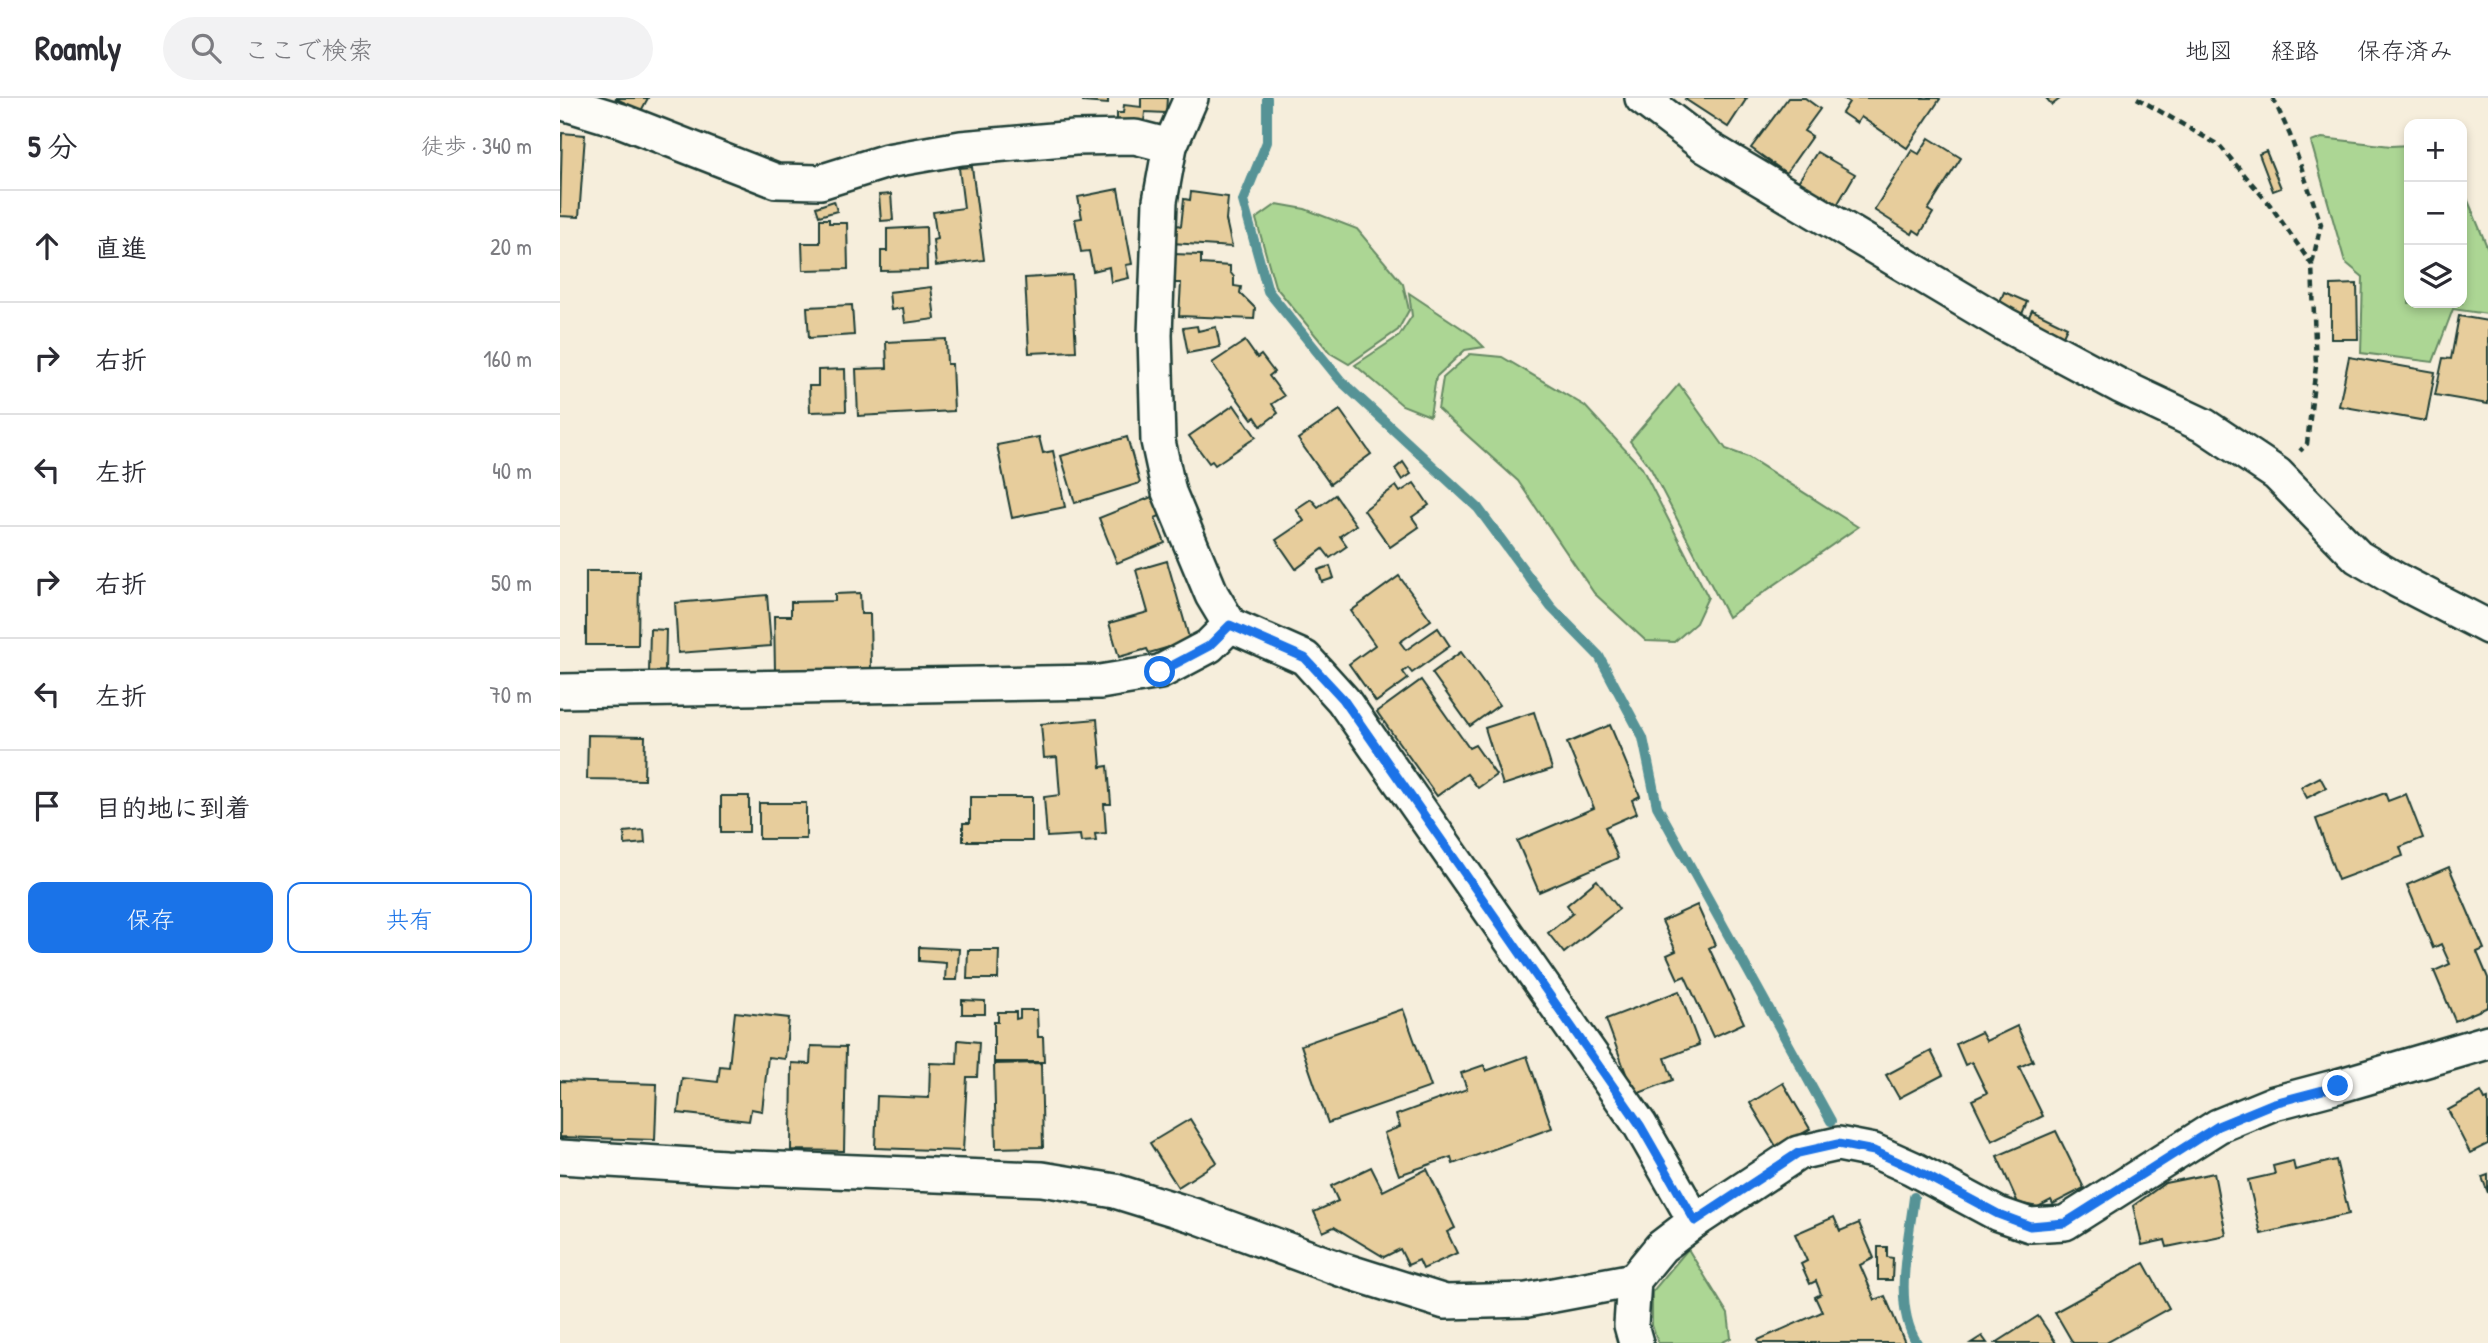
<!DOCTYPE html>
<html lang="ja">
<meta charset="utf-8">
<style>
:root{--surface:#fff;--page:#f2f2f3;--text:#2b2b33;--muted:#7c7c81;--line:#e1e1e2;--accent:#1a73e8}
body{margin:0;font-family:"Patrick Hand","Klee One",sans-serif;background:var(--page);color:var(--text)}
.controls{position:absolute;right:21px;top:21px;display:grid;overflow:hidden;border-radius:14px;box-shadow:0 4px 10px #0003}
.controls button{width:63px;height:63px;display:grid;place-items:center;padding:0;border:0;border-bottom:2px solid var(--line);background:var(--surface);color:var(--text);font:35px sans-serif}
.stop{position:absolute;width:21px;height:21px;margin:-16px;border:5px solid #1a73e8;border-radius:50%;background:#fff}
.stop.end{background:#1a73e8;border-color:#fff;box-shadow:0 2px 7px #0008}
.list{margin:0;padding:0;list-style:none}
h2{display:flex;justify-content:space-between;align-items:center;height:91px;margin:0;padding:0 28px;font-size:30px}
h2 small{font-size:23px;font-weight:400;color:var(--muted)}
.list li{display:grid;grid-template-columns:46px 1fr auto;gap:21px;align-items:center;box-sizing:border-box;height:112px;padding:0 28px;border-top:2px solid var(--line)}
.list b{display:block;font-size:26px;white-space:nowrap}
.list em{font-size:23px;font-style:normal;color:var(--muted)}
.actions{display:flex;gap:14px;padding:21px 28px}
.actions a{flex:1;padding:16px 0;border:2px solid var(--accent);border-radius:14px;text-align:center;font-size:24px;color:var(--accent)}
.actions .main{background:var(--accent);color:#fff}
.icon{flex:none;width:38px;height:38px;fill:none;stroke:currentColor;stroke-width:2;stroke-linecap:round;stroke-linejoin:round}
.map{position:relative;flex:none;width:1928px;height:1245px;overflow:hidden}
header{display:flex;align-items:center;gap:42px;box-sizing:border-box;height:98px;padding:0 35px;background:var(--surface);border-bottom:2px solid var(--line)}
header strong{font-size:33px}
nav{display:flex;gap:38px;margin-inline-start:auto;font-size:24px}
.search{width:490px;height:63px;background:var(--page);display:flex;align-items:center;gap:18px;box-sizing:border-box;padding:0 24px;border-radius:38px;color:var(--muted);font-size:26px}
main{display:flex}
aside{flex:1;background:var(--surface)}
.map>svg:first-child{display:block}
.green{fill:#acd694;stroke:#668a64;stroke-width:2}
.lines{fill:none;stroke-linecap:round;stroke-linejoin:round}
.stream{stroke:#579396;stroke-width:10}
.building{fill:#e7cd9c;stroke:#1f3d34;stroke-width:2}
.minor-casing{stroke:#1f3d34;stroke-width:38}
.path{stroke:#1f3d34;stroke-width:4.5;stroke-dasharray:7 5;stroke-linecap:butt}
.minor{stroke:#fdfcf7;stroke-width:33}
.route{stroke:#1a73e8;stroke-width:9}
</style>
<header>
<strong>Roamly</strong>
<div class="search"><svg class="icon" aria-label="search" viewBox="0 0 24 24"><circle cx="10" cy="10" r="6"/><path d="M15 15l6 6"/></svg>ここで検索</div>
<nav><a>地図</a><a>経路</a><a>保存済み</a></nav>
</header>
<main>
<aside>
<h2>5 分<small>徒歩 · 340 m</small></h2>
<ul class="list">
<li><svg class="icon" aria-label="ahead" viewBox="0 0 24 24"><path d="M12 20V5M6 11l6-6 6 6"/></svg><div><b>直進</b></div><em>20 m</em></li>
<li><svg class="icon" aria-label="right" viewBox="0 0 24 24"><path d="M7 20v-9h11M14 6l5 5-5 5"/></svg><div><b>右折</b></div><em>160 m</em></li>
<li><svg class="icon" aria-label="left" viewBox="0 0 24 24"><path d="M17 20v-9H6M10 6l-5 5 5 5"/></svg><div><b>左折</b></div><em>40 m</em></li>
<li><svg class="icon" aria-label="right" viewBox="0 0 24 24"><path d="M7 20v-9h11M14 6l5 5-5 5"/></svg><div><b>右折</b></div><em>50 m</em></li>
<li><svg class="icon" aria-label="left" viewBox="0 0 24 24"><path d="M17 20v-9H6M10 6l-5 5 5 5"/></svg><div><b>左折</b></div><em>70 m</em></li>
<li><svg class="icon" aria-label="arrive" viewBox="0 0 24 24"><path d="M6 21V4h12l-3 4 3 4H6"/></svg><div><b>目的地に到着</b></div></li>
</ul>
<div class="actions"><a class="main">保存</a><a>共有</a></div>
</aside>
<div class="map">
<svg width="1928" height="1245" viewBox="0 0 1928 1245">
<rect width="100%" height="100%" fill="#f6eedc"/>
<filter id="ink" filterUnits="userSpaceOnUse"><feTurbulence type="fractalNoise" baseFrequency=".0143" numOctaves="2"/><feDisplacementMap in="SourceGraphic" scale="14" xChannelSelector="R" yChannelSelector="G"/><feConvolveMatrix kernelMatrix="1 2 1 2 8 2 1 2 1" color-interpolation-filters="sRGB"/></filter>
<g filter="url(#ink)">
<g class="green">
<path d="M1762,40L1831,48L1849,47V205H1902V88L1928,151V216L1893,211L1873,264L1801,255L1803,179L1785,164L1751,44Z"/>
<path d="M717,106L745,111L797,131L843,186L849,212L838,232L789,266L770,255L715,188L696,121Z"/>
<path d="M849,195L912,237L924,249L905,252L876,279L870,318L842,307L795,267L839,238L852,218Z"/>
<path d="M910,256L942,259L1025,308L1082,370L1148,499L1136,525L1114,544L1086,543L1034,495L958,383L878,311L883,280Z"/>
<path d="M1119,286L1166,351L1188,359L1298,429L1168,519L1091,371L1070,343Z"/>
<path d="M1128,1151L1168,1216L1171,1240L1161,1245H1098L1092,1227V1194Z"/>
</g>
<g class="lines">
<g class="stream">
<path d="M707,0V44L683,103L708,193L781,283L918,410L991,509L1039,558L1083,640L1097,708L1271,1023"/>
<path d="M1354,1099C1349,1143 1332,1206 1357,1245"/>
</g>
</g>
<g class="building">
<path d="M55,0H88L81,13Z"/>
<path d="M523,0H548V6L523,4Z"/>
<path d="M581,0H607L606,15L585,14L584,25L557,24V15H563L564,7L581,9Z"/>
<path d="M1126,0H1187L1168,29L1125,1Z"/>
<path d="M1228,0H1245L1260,11L1244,33L1252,38L1226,75L1191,50Z"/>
<path d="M1282,0H1378L1380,1L1347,50L1301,19L1297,25L1282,15L1289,4Z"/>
<path d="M1486,0H1501L1492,7Z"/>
<path d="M2,35L25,37L19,119L0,118Z"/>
<path d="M1369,40L1401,60L1368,112L1373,115L1360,136L1354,132L1352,136L1314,112L1352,52L1359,56Z"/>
<path d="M1706,53L1721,90L1713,93L1699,56Z"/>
<path d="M1257,54L1295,76L1277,107L1238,84Z"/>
<path d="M412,69L424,162L376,168L373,142L377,141L373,114L404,110L399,70Z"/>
<path d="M558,91L572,166L566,167L569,180L551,184L549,169L533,173L529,153L521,154L515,121L522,120L518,99Z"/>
<path d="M631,94L668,99L666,122L672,149L612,145L613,126L621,128L624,101L630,102Z"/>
<path d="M331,96L333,122L321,123L319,97Z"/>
<path d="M274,103L277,113L259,118L256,109Z"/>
<path d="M260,121H269V125H287L288,171L243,172L242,145H260Z"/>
<path d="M366,129L367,172L321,173V153H327V131Z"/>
<path d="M612,156L641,157V166L670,168V174L674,179V188L681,189L680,195L695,210L694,221L619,218L621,185H611Z"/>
<path d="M512,177L516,253L469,255L465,180Z"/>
<path d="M1797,186L1798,241H1771V187Z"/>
<path d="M371,189L375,221L345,225L343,210L331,212L329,194Z"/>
<path d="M1444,194L1467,204L1462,216L1439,206Z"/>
<path d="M292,207L294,237L249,240L247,209Z"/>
<path d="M1472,212L1507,229L1502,240L1467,223Z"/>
<path d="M1899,218L1928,223V306L1875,297L1883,260L1891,261Z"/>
<path d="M637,228L638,233L656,229L660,249L628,255L623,230Z"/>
<path d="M386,241L387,266H392L394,313L298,318L296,271L327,270L326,244Z"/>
<path d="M685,243L697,260L701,257L714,274L709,278L724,298L712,306L718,315L701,328L695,319L692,321L652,265Z"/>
<path d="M1789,259L1875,274L1866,323L1779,308Z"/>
<path d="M285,271L286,313L250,314L249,288H258V272Z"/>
<path d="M674,307L696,339L655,367L652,363L649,365L629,338Z"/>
<path d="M780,312L811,356L770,386L738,341Z"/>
<path d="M479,339L483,355L493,353L505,409L452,420L437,347Z"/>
<path d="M567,339L580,385L515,405L501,358Z"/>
<path d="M843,364L851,376L842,382L835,371Z"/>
<path d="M854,385L869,407L852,419L859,429L830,449L804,412L836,388L840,394Z"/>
<path d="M775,397L796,427L780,438L787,448L770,460L763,451L736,471L716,442L744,423L736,411L751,401L758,409Z"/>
<path d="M594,398L602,417L595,420L605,445L557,465L539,420Z"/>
<path d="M607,463L630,543L589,555L587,551L559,559L549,525L588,514L576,472Z"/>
<path d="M770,468L774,480L762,484L758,472Z"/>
<path d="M26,473H79L78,547H26Z"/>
<path d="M839,478L871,522L840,544L846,552L878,530L890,548L852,575L848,570L843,574L848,581L816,604L789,566L815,547L791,513Z"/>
<path d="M300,495L301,516H310L311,570L215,573L214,518H231V504L275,503V496Z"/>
<path d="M207,497L211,548L118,555L115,505Z"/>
<path d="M90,531L106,532L105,575H89Z"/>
<path d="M901,554L939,607L910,628L872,575Z"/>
<path d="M861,582L909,650L915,647L936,677L918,690L907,676L877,698L817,614Z"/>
<path d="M974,614L992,671L943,687L925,630Z"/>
<path d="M537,621L541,669L548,668L551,706H544L546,735L535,736L536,743L521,744L520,737L487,739L484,699L500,697L497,659L484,660L481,626Z"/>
<path d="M1050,627L1080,698L1072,702L1077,715L1045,729L1058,760L979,794L957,743L1034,710L1007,645Z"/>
<path d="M28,637L85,638L84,682L27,681Z"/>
<path d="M1760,679L1766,690L1747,700L1741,689Z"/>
<path d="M1825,695L1828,703L1846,696L1863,740L1840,749L1843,758L1778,782L1756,721Z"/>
<rect x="161" y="698" width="28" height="36"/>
<path d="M410,699H472V743H403V725H410Z"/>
<rect x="199" y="705" width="47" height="36"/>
<path d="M84,732L85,745L65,747L64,734Z"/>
<path d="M1889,769L1924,851L1917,854L1928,880V909L1895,923L1874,873L1890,866L1881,846L1873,850L1847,787Z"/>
<path d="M1037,782L1059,811L1004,855L988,835L1013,815L1007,807Z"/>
<path d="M1137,807L1155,847L1149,850L1184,925L1153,939L1125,878L1118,881L1107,857L1116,853L1102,823Z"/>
<path d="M359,849L399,851L397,882H385L386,865L359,863Z"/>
<path d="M408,852H439L438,881H407Z"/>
<path d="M1119,893L1139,947L1105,960L1113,982L1074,997L1046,921Z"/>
<path d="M402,902L425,903V916H402Z"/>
<path d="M843,911L871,989L768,1025L741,947Z"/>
<path d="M460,912H477L478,939H483L484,964H434V924H438V914H456V921L460,920Z"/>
<path d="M175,914L229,920L225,961L208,959L202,1013L191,1011L189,1023L118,1015L122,980L158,984L160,968L169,969Z"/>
<path d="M1457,928L1473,963L1459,969L1483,1018L1432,1043L1412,1002L1427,995L1412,964L1405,967L1396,946L1421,934L1426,943Z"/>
<path d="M398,942L419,944L417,979H407L403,1053L315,1050L317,998L369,1000L370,965L397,966Z"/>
<path d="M251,948L286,949L284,1053L231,1052L232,965L250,966Z"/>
<path d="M1371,953L1383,977L1339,1000L1326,977Z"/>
<path d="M967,958L992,1030L893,1066L891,1059L839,1077L824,1035L840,1029L836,1017L907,991L901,975L924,967L926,973Z"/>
<path d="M481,965L483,1049L436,1050L434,966Z"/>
<path d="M0,983L97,986L95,1042L0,1039Z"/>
<path d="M1223,985L1250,1031L1217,1050L1190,1005Z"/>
<path d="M1921,994L1925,1002L1928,1001V1046L1910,1055L1888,1012Z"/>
<path d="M630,1021L657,1064L618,1089L590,1045Z"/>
<path d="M1496,1033L1524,1090L1493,1106L1491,1102L1478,1109L1458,1105L1437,1058Z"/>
<path d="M1776,1062L1789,1116L1701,1136L1688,1082L1715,1076L1713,1068L1733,1063L1735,1072Z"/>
<path d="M811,1069L823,1093L867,1071L895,1130L887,1134L897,1155L863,1171L859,1162L848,1167L840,1151L824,1159L774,1129L763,1134L754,1114L778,1103L771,1088Z"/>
<path d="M1654,1075L1666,1137L1607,1149L1605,1142L1582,1147L1573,1108L1605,1085Z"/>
<path d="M1928,1077V1095L1922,1079Z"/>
<path d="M1274,1119L1280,1133L1299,1125L1314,1160L1300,1167L1315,1202L1325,1198L1345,1245H1199L1198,1242L1262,1214L1255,1199L1261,1196L1256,1183L1250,1186L1241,1166L1247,1163L1235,1136Z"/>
<path d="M1318,1149H1327V1159L1333,1160L1332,1182H1318Z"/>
<path d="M1584,1165L1609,1210L1546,1245H1513L1495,1214Z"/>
<path d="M1478,1218L1496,1245H1436Z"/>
<path d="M1422,1238L1427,1245H1411Z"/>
</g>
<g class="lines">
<defs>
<g id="minor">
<path d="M631,0L610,48L600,103L595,237L598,343L609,394L652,497L670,527L745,560L783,602L1080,1027L1135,1123"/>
<path d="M1082,0L1145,48L1444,226L1560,288L1645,328L1717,376L1798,459L1837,482L1928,529"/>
<path d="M0,4L62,23L216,83L260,84L327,63L401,50L515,40L575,39L610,48"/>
<path d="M0,593L540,584L600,574L649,548L670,527"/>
<path d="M0,1059L165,1069L482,1081L555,1093L636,1118L780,1171L885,1204L967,1202L1074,1182"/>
<path d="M1076,1245L1071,1227L1074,1182L1101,1149L1135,1123L1238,1055L1278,1046L1314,1053L1352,1070L1438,1116L1470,1127L1505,1125L1658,1028L1714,1005L1778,988L1928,944"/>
</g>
</defs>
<use href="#minor" class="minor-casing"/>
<g class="path">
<path d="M1577,0L1660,48L1710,107L1752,167L1756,268L1747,346L1740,353"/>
<path d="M1713,0L1730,37L1761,126L1752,166"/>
</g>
<use href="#minor" class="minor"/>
</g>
</g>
<g class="lines" filter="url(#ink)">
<path class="route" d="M600,574L649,548L670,527L745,560L783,601L1080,1027L1135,1123L1238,1055L1278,1046L1314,1053L1352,1070L1438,1116L1470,1128L1505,1125L1658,1028L1714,1005L1778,988"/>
</g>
</svg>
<div class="controls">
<button>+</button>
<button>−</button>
<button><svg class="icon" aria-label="layers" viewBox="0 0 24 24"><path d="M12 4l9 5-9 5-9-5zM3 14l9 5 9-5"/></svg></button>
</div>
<div class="stop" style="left:600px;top:574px"></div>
<div class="stop end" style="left:1778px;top:988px"></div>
</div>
</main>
